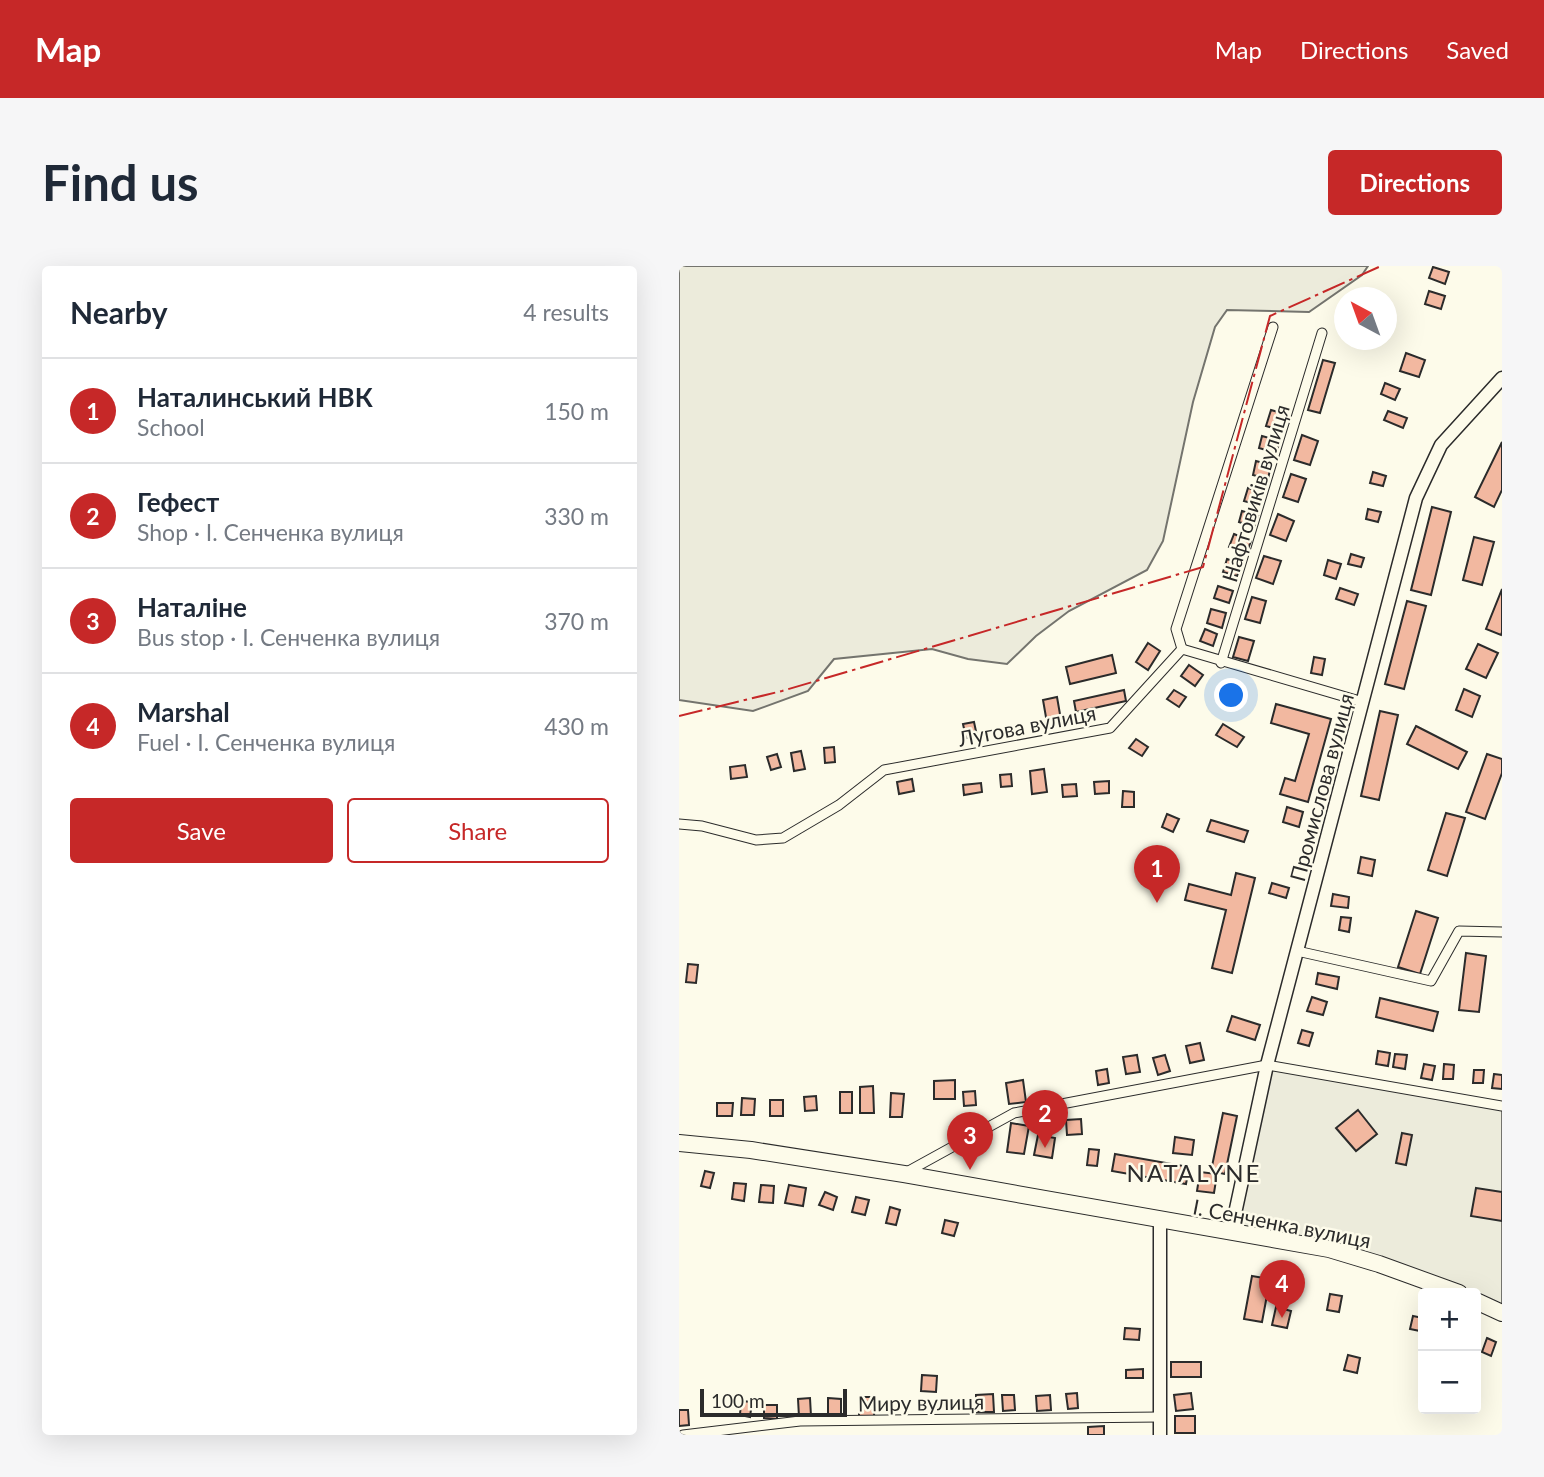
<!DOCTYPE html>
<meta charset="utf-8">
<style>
:root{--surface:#fff;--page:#f6f6f7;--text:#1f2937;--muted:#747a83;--line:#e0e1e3;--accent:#c62828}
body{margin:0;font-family:Lato,sans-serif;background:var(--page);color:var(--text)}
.controls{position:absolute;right:21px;bottom:21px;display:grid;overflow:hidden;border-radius:7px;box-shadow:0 7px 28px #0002}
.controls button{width:63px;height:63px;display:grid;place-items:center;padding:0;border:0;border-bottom:2px solid var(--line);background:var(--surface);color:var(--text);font:35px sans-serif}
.compass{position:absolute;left:655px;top:21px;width:63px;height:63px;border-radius:50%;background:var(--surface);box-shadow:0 7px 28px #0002;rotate:319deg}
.scale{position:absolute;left:21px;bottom:18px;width:147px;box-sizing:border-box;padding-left:7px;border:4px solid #2b2b2b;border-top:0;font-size:19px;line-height:24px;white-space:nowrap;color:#2b2b2b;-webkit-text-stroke:5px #fdfbea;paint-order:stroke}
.you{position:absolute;left:553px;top:430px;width:24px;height:24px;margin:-18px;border:5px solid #fff;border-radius:50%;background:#1a73e8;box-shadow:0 0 0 10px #1a73e833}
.badge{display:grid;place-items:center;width:46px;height:46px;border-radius:50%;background:var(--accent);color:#fff;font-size:23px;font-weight:700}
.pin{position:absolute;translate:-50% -58px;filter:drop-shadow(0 2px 4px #0008)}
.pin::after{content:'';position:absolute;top:37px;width:24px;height:21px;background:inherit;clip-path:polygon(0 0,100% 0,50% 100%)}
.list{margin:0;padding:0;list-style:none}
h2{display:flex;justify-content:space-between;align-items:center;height:91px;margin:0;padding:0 28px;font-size:30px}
h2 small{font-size:23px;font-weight:400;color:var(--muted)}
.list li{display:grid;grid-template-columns:46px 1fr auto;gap:21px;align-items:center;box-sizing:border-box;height:105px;padding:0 28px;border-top:2px solid var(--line)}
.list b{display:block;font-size:26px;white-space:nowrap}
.list p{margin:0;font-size:23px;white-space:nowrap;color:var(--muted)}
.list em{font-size:23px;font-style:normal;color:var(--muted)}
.actions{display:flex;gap:14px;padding:21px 28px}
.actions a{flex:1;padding:16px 0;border:2px solid var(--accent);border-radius:7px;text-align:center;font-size:24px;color:var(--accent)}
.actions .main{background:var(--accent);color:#fff}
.map{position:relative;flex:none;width:823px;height:1169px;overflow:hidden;border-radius:7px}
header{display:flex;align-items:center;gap:42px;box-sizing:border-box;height:98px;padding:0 35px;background:var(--accent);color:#fff}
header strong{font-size:33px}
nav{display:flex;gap:38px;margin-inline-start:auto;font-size:24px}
.intro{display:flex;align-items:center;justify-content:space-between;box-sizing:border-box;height:168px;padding:0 42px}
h1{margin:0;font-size:49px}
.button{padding:18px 32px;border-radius:7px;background:var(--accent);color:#fff;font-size:24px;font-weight:700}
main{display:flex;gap:42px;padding:0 42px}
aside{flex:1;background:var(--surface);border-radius:7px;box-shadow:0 7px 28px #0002}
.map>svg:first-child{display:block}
.green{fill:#ecebdb;stroke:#74746e;stroke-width:2}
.building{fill:#f2b8a0;stroke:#2b2b2b;stroke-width:2}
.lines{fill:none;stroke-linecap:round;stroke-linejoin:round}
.street-casing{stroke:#2b2b2b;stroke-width:11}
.secondary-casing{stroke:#2b2b2b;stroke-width:15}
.highway-casing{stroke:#2b2b2b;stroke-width:18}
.street{stroke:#fdfbea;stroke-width:9}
.secondary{stroke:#fdfbea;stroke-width:12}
.highway{stroke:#fdfbea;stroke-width:16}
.power{stroke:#c62828;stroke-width:2;stroke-dasharray:24 5 3.5 5;stroke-linecap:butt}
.labels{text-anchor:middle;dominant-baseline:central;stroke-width:5;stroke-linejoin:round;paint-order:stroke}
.street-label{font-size:21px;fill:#2b2b2b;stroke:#fdfbea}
.quarter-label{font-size:24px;letter-spacing:2px;fill:#2b2b2b;stroke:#fdfbea}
</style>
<header>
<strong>Map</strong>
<nav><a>Map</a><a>Directions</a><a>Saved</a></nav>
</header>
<div class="intro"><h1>Find us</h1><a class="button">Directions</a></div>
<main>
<aside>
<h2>Nearby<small>4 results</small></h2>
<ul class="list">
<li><span class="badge">1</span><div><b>Наталинський НВК</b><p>School</p></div><em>150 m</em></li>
<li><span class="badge">2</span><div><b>Гефест</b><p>Shop · І. Сенченка вулиця</p></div><em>330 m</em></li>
<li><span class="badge">3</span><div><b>Наталіне</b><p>Bus stop · І. Сенченка вулиця</p></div><em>370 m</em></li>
<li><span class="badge">4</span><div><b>Marshal</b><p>Fuel · І. Сенченка вулиця</p></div><em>430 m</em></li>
</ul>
<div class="actions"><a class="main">Save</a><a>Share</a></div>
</aside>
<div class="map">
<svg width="823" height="1169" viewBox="0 0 823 1169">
<rect width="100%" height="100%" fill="#fdfbea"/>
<g class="green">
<path d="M0,0H689L683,9L630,46L548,44L536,61L514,136L484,275L468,304L390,345L357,370L328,398L289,393L253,383L155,393L129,425L74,445L0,434Z"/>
<path d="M588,799L823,840V1047L797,1027H780L738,1011L552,966Z"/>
</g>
<g class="building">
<path d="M754,1L770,6L766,18L750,12Z"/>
<path d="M750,25L766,30L762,43L746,38Z"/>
<path d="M727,87L746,94L740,111L721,105Z"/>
<path d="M644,94L656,97L641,147L629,144Z"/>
<path d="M706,117L721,123L716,134L702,128Z"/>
<path d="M592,144L606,148L602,164L587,160Z"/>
<path d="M709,145L728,152L724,162L705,154Z"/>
<path d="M623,169L639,175L631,199L615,194Z"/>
<path d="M583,170L601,175L597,187L580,182Z"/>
<path d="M823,176V224L815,241L796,231Z"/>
<path d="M577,195L592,199L589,213L574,209Z"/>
<path d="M694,206L707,210L704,220L691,217Z"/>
<path d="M612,208L627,213L619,236L604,231Z"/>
<path d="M569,222L584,226L580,239L565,235Z"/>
<path d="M753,241L772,246L752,329L732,324Z"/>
<path d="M689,243L702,246L699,256L687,253Z"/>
<path d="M563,245L579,250L575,261L560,256Z"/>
<path d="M599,248L615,255L607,275L591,269Z"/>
<path d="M555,268L572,275L567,288L550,281Z"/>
<path d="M795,271L815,276L803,319L784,314Z"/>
<path d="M672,288L685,292L682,301L669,298Z"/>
<path d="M585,290L602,295L594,318L577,312Z"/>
<path d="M548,293L562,298L558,310L544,306Z"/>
<path d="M649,294L662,298L657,313L645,309Z"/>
<path d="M539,320L554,325L550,337L535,332Z"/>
<path d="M661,322L679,328L675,339L657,333Z"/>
<path d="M823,323V366L822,369L807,363Z"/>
<path d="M573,331L587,335L581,357L566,353Z"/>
<path d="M728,335L747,340L725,423L706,418Z"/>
<path d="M532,343L547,347L543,362L528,357Z"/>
<path d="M526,363L538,368L534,380L521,375Z"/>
<path d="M560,371L575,375L569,395L554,391Z"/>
<path d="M469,377L481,385L469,404L457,396Z"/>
<path d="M799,378L819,387L807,412L787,403Z"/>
<path d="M433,389L437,407L391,418L387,401Z"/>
<path d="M635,391L646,393L643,409L632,407Z"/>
<path d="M510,399L524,409L516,420L502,410Z"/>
<path d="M785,423L801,430L793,451L777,444Z"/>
<path d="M445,424L447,435L397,446L395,435Z"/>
<path d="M495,424L507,431L500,441L488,433Z"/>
<path d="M378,431L382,454L368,457L364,434Z"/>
<path d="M597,438L652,453L629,536L601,528L606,512L616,515L630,468L592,457Z"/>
<path d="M701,445L719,449L700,534L682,530Z"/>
<path d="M295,456L298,470L287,472L284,458Z"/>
<path d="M544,458L565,471L558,481L537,469Z"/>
<path d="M737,460L788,486L779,503L728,478Z"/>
<path d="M457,473L469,481L463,490L450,482Z"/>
<path d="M155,481L156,496L146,497L145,482Z"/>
<path d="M122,485L126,503L115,505L112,487Z"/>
<path d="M98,488L102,501L92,504L88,491Z"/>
<path d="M808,488L823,493V507L806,553L787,546Z"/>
<path d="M66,499L68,511L52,513L51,501Z"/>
<path d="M365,503L368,526L353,528L351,505Z"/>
<path d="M332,508L333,520L322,521L321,509Z"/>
<path d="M233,513L235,525L220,528L218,516Z"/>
<path d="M430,515V527L416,528L415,516Z"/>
<path d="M302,517L303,526L285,529L284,519Z"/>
<path d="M397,518L398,530L384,531L383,519Z"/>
<path d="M444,525L455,526V541H443Z"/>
<path d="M608,541L624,546L620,561L604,556Z"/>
<path d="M767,547L786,552L768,610L749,604Z"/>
<path d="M488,548L500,553L494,566L483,561Z"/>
<path d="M532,554L569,565L565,576L528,565Z"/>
<path d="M682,591L696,594L693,610L679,607Z"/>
<path d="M557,607L576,612L553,707L533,702L547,644L506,634L510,618L552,629Z"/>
<path d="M593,617L610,622L607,632L590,627Z"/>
<path d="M654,628L670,631L669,642L652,640Z"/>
<path d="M737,645L759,652L741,708L719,701Z"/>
<path d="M662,651L672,652L670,666L660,664Z"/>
<path d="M787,687L807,690L800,746L780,744Z"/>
<path d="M9,698L19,699L17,717L7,716Z"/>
<path d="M639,707L660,711L658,723L637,718Z"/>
<path d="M633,731L648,736L644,749L628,745Z"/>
<path d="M701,732L759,746L754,765L697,751Z"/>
<path d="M553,750L581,759L576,774L548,765Z"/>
<path d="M623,764L634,767L630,780L619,777Z"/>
<path d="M521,777L525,794L511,797L507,780Z"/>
<path d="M699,785L711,787L709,800L697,798Z"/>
<path d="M716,788L728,789L726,803L714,801Z"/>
<path d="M458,789L461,806L447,808L444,791Z"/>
<path d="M486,789L491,805L479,809L474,792Z"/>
<path d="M745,798L756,800L753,814L742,812Z"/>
<path d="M765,798L775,799L774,813H764Z"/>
<path d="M428,803L430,817L419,819L417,805Z"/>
<path d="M795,804H805L804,817H794Z"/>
<path d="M815,808L823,809V823L813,822Z"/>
<path d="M276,814V833H255V815Z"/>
<path d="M344,814L347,836L330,838L327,817Z"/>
<path d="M194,820L195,847H181V821Z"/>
<path d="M296,825L297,839L285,840L284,826Z"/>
<rect x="161" y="826" width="12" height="21"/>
<path d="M212,827L225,828L223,851H211Z"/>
<path d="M137,830L138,844L126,845L125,831Z"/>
<path d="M63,832L76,833L75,849H62Z"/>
<rect x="91" y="834" width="13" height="16"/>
<path d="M38,837H54L53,850H38Z"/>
<path d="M679,844L698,868L677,885L657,862Z"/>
<path d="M544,847L558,850L546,908L532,905Z"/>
<path d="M402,853L403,868L388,869L387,854Z"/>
<path d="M332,857L350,860L345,888L328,886Z"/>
<path d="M723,867L733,869L727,899L717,897Z"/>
<path d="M359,869L376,872L373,892L355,889Z"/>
<path d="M496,871L515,874L513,889L494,887Z"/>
<path d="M410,883L420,884L418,900L408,899Z"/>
<path d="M436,888L510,901L507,918L433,905Z"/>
<path d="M26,905L35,907L31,922L22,920Z"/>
<path d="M521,906L538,908L535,927L518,925Z"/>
<path d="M55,917L67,918L65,935L53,933Z"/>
<path d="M82,919L95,920L94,937L80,936Z"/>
<path d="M110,919L127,922L124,940L106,937Z"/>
<path d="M797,922L823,926V955L792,950Z"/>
<path d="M146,926L158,931L154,944L140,939Z"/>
<path d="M177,931L190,934L186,949L173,946Z"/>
<path d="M211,941L221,944L217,959L207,957Z"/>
<path d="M266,954L279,957L275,970L263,967Z"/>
<path d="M573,1010L591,1013L583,1056L565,1053Z"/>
<path d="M651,1028L663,1030L660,1046L648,1044Z"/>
<path d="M597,1041L612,1045L608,1062L593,1059Z"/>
<path d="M734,1050L744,1052L741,1065L731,1063Z"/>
<path d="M446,1062L461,1063L460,1074L445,1073Z"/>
<path d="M808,1072L817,1076L812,1090L803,1086Z"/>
<path d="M669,1089L681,1092L678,1107L665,1104Z"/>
<rect x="492" y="1096" width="30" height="15"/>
<path d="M464,1103V1112H447V1104Z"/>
<path d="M243,1109L258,1110L257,1126L242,1125Z"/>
<path d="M398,1127L399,1142L389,1143L387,1128Z"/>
<path d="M512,1127L514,1143L497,1145L495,1129Z"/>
<path d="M314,1128L315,1146H297V1129Z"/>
<path d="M323,1129H335L336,1144L324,1145Z"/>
<path d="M371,1129L372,1144L358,1145L357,1130Z"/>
<path d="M180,1131H196L195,1150H180Z"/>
<path d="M131,1132L132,1150L120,1151L119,1133Z"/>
<path d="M149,1132L162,1133V1149H149Z"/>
<path d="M62,1135L73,1136L71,1151L61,1149Z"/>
<path d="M85,1139H98V1153L85,1152Z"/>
<path d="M0,1144H9L10,1159L0,1160Z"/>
<rect x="496" y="1150" width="20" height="17"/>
<path d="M425,1160V1169H409V1161Z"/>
</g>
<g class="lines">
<defs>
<g id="street">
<path d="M503,383L497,363L594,61"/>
<path d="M542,397L643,67"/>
<path d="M0,558L23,560L77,574L104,572L160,539L205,504L431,462L503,383L684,436"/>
<path d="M618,685L752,715L780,665L823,666"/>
<path d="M226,907L335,847L588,799L823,840"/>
<path d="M4,1169L121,1155L481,1151"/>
</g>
<g id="secondary">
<path d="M481,954V1169"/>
<path d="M552,966L588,799L737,232L762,179L823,112"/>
</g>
<g id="highway">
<path d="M0,877L72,884L225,908L650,983L700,998L780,1027"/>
<path d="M797,1035L823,1047"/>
</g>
</defs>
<use href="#street" class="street-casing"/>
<use href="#secondary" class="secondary-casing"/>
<use href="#highway" class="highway-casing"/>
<use href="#street" class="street"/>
<use href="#secondary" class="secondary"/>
<use href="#highway" class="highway"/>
<path class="power" d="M0,450L103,425L524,301L591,50L702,0"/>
</g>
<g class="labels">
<g class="street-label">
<text transform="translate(576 227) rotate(-73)">Нафтовиків вулиця</text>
<text transform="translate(348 459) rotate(-11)">Лугова вулиця</text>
<text transform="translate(642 521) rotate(-75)">Промислова вулиця</text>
<text transform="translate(603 957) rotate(11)">І. Сенченка вулиця</text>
<text transform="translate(242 1136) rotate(-1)">Миру вулиця</text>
</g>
<g class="quarter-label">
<text x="515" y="906">NATALYNE</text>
</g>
</g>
</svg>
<div class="controls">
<button>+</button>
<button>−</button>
</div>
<svg class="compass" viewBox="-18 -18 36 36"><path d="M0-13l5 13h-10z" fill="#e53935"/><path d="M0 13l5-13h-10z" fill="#747a83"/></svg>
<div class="scale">100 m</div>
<div class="you"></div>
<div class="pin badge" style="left:478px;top:637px">1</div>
<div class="pin badge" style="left:366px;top:882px">2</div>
<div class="pin badge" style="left:291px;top:904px">3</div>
<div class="pin badge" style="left:603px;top:1052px">4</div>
</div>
</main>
